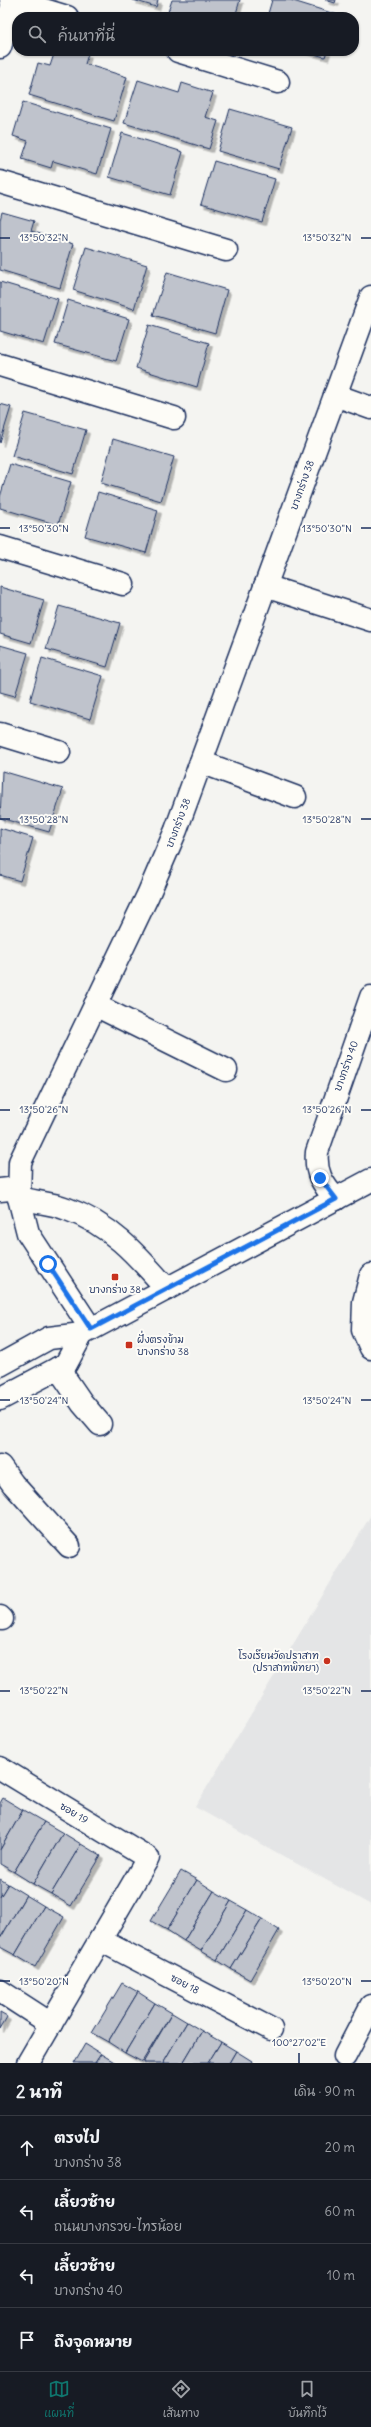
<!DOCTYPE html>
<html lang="th">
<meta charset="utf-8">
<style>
:root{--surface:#171b24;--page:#20242c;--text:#f1f3f6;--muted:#9ea1a6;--line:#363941;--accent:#0f766e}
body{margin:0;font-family:Delius,"Playpen Sans Thai",sans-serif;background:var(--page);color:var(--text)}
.stop{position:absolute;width:12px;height:12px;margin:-9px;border:3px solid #1a73e8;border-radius:50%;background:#fff}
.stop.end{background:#1a73e8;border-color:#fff;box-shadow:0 1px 4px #0008}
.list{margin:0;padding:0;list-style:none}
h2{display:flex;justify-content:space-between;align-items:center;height:52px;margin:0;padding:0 16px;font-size:17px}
h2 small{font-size:13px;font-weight:400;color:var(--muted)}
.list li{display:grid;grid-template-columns:26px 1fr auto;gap:12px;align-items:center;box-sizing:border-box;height:64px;padding:0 16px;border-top:1px solid var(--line)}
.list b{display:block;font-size:15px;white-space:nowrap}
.list p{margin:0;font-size:13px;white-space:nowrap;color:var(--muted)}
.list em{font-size:13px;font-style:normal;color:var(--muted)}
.icon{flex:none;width:22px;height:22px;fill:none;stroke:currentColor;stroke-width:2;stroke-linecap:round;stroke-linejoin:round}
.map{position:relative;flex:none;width:371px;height:2063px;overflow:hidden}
.search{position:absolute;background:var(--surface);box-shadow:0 1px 3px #0004;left:12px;right:12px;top:12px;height:44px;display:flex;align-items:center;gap:10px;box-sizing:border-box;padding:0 14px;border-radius:16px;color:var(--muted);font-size:15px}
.sheet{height:308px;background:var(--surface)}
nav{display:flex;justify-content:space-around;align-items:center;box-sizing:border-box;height:56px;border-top:1px solid var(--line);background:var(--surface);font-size:11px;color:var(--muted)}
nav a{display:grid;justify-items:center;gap:2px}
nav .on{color:var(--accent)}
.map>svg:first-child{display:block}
.built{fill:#e4e5e6}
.building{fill:#bfc3cc;stroke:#1b2f5e;filter:url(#shadow)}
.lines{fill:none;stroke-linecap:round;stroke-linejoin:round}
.minor-casing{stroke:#1b2f5e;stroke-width:25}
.major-casing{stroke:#1b2f5e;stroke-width:25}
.minor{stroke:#fdfcf7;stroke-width:22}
.major{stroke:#fdfcf7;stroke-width:22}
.route{stroke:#1a73e8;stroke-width:5}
.ticks{fill:none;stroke:#1b2f5e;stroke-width:1.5}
.poi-dot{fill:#c8321e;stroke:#fdfcf7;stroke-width:1.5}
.labels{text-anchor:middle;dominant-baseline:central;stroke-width:4;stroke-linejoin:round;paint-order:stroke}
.street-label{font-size:10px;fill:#1b2f5e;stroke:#fdfcf7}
.poi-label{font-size:10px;fill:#1b2f5e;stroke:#fdfcf7}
.ticks-label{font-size:10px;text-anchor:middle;fill:#1b2f5e;stroke:#fdfcf7;stroke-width:4;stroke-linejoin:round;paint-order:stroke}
</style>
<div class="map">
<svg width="371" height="2063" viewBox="0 0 371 2063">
<defs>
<filter id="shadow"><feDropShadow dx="3.5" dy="3.5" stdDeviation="0" flood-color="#0004"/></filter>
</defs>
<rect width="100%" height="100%" fill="#f4f4f1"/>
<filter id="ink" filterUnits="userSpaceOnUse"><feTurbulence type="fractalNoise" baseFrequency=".025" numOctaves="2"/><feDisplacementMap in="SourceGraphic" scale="8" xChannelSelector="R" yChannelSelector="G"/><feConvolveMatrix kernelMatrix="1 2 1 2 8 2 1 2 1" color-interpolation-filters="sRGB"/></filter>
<g filter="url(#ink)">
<path class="built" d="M371,1515V1905L195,1807Z"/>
<g class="building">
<path d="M133,0H158L156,7Z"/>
<path d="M172,0H240L235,17H185L168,12Z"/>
<path d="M272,0H290L338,15L337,17H267Z"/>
<path d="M325,0H336L335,3Z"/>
<path d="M55,51H77L88,54L85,64L127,77L114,121L29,95L38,63L50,66Z"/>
<path d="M303,51H327L325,57Z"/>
<path d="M138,80L179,93L182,83L213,93L205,117L218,121L209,149L124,123Z"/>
<path d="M23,102L111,129L97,174L53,161L51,168L22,159L28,141L13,136Z"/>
<path d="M230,109L292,127L279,169L218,151Z"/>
<path d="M122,133L183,152L170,195L109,177Z"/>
<path d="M214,161L275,179L262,222L201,204Z"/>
<path d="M2,212L34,221L31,231L73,244L60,288L0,270V220Z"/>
<path d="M86,247L147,265L134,309L73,290Z"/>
<path d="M167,272L227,290L215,333L153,315Z"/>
<path d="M0,282L58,299L44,344L0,331Z"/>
<path d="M68,300L129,319L116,361L55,344Z"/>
<path d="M149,325L209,343L197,387L136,368Z"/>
<path d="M0,404L11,407L0,443Z"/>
<path d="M25,413L86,430L73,474L12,456Z"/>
<path d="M113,439L174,457L161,501L101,483Z"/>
<path d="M10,464L71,482L58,525L0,508V497Z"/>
<path d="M98,492L158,510L146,553L85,536Z"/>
<path d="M0,587L44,600L31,643L0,634Z"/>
<path d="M59,606L120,623L107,667L46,649Z"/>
<path d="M0,645L28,653L15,696L0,692Z"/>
<path d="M42,658L103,676L90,719L30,701Z"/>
<path d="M2,771L63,789L49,832L0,818Z"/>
<path d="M0,828L33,838L20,881L0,875Z"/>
<path d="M3,1798L23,1810L0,1850V1803Z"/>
<path d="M23,1810L44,1822L14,1872L0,1864V1850Z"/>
<path d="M44,1822L63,1833L33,1884L14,1872Z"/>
<path d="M63,1833L81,1844L51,1894L33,1884Z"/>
<path d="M81,1844L101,1856L71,1906L51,1894Z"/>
<path d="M181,1871L197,1880L167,1930L151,1921Z"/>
<path d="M0,1879L8,1884L0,1897Z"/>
<path d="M197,1880L214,1891L184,1941L167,1930Z"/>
<path d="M8,1884L26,1895L0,1939V1897Z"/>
<path d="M214,1891L231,1901L201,1951L184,1941Z"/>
<path d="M26,1895L44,1906L15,1955L0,1947V1939Z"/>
<path d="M231,1901L247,1910L217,1960L201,1951Z"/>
<path d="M44,1906L64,1917L35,1967L15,1955Z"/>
<path d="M247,1910L262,1919L231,1969L217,1960Z"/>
<path d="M262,1919L279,1930L250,1980L231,1969Z"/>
<path d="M122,1983L138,1992L108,2042L92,2033Z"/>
<path d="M138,1992L155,2003L125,2053L108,2042Z"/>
<path d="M155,2003L172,2013L142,2062L125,2053Z"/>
<path d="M0,2013L7,2017L0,2029Z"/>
<path d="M172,2013L187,2022L163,2063H143Z"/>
<path d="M187,2022L202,2031L183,2063H163Z"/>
<path d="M202,2031L221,2042L208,2063H183Z"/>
<path d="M221,2042L236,2051L229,2063H208Z"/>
<path d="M85,2044L101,2054L95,2063H74Z"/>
<path d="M236,2051L252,2061L251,2063H229Z"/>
<path d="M101,2054L116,2063H95Z"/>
</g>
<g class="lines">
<defs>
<g id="minor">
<path d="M11,0L67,17"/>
<path d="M0,47L14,0"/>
<path d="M178,51L278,82"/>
<path d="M0,182L226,250"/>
<path d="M0,365L174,418"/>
<path d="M335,395L371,408"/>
<path d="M0,547L123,584"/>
<path d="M265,586L371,620"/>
<path d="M0,734L59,752"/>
<path d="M201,762L295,797"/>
<path d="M95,1005L226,1070"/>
<path d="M0,1190L19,1188"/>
<path d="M19,1198C34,1202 52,1203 67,1209C110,1224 137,1255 167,1289"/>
<path d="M336,1199C322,1184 315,1172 317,1152L371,997"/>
<path d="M371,1275L364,1302L363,1330L371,1348"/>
<path d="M91,1329L28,1233L19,1198L20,1162L148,895L176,830L371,297"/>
<path d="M58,1368L82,1403L100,1424"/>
<path d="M0,1466L13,1484L69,1546"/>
<path d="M0,1617L2,1619"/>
<path d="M0,1768L148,1858L28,2063"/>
<path d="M100,1940L271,2029"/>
<path d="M0,1991L51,2024"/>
<path d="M345,2056L371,2006"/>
</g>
<g id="major">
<path d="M0,1365L49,1338L82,1334L371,1180"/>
<path d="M0,1399L66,1364L82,1334"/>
</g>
</defs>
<use href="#minor" class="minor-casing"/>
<use href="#major" class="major-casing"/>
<use href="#minor" class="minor"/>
<use href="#major" class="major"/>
</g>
</g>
<g class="lines" filter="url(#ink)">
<path class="route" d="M48,1264L91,1329L336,1199L320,1178"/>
</g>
<path class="ticks" d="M0,238H10M361,238H371M0,528H10M361,528H371M0,819H10M361,819H371M0,1110H10M361,1110H371M0,1400H10M361,1400H371M0,1691H10M361,1691H371M0,1981H10M361,1981H371M299,2053V2063"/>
<g class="poi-dot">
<rect x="111" y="1273" width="8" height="8" rx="2"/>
<rect x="125" y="1341" width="8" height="8" rx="2"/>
<circle cx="327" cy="1661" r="4"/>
</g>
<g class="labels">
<g class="street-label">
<text transform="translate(302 485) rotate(-70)">บางกร่าง 38</text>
<text transform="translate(178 823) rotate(-69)">บางกร่าง 38</text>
<text transform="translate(346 1066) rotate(-70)">บางกร่าง 40</text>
<text transform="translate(74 1813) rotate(31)">ซอย 19</text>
<text transform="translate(185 1984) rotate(28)">ซอย 18</text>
</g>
<g class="poi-label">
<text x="115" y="1289">บางกร่าง 38</text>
<text x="137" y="1339" text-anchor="start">ฝั่งตรงข้าม<tspan x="137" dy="12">บางกร่าง 38</tspan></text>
<text x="319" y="1655" text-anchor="end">โรงเรียนวัดปราสาท<tspan x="319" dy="12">(ปราสาทพิทยา)</tspan></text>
</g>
</g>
<g class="ticks-label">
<text x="44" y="241">13°50'32"N</text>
<text x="327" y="241">13°50'32"N</text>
<text x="44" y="532">13°50'30"N</text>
<text x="327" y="532">13°50'30"N</text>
<text x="44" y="823">13°50'28"N</text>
<text x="327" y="823">13°50'28"N</text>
<text x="44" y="1113">13°50'26"N</text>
<text x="327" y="1113">13°50'26"N</text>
<text x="44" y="1404">13°50'24"N</text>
<text x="327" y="1404">13°50'24"N</text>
<text x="44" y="1694">13°50'22"N</text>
<text x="327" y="1694">13°50'22"N</text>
<text x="44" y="1985">13°50'20"N</text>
<text x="327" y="1985">13°50'20"N</text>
<text x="299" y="2046">100°27'02"E</text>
</g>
</svg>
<div class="stop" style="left:48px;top:1264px"></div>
<div class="stop end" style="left:320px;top:1178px"></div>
<div class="search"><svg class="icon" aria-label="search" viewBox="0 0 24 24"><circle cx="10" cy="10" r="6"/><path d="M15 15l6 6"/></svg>ค้นหาที่นี่</div>
</div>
<section class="sheet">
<h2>2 นาที<small>เดิน · 90 m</small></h2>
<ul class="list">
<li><svg class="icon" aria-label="ahead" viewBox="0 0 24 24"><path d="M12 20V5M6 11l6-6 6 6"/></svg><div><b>ตรงไป</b><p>บางกร่าง 38</p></div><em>20 m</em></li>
<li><svg class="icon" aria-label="left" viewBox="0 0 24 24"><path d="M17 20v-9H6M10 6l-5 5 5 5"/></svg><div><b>เลี้ยวซ้าย</b><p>ถนนบางกรวย-ไทรน้อย</p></div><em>60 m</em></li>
<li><svg class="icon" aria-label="left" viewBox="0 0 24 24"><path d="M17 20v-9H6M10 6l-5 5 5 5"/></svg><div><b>เลี้ยวซ้าย</b><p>บางกร่าง 40</p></div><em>10 m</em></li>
<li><svg class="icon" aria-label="arrive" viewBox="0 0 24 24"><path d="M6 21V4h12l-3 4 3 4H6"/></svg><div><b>ถึงจุดหมาย</b></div></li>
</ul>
</section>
<nav>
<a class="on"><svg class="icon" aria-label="map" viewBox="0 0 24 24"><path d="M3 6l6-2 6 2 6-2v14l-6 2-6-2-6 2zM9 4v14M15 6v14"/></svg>แผนที่</a>
<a><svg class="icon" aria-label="directions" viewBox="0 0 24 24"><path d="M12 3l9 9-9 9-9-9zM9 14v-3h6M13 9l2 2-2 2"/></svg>เส้นทาง</a>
<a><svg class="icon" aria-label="saved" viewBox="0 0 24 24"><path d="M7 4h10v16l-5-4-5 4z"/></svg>บันทึกไว้</a>
</nav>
